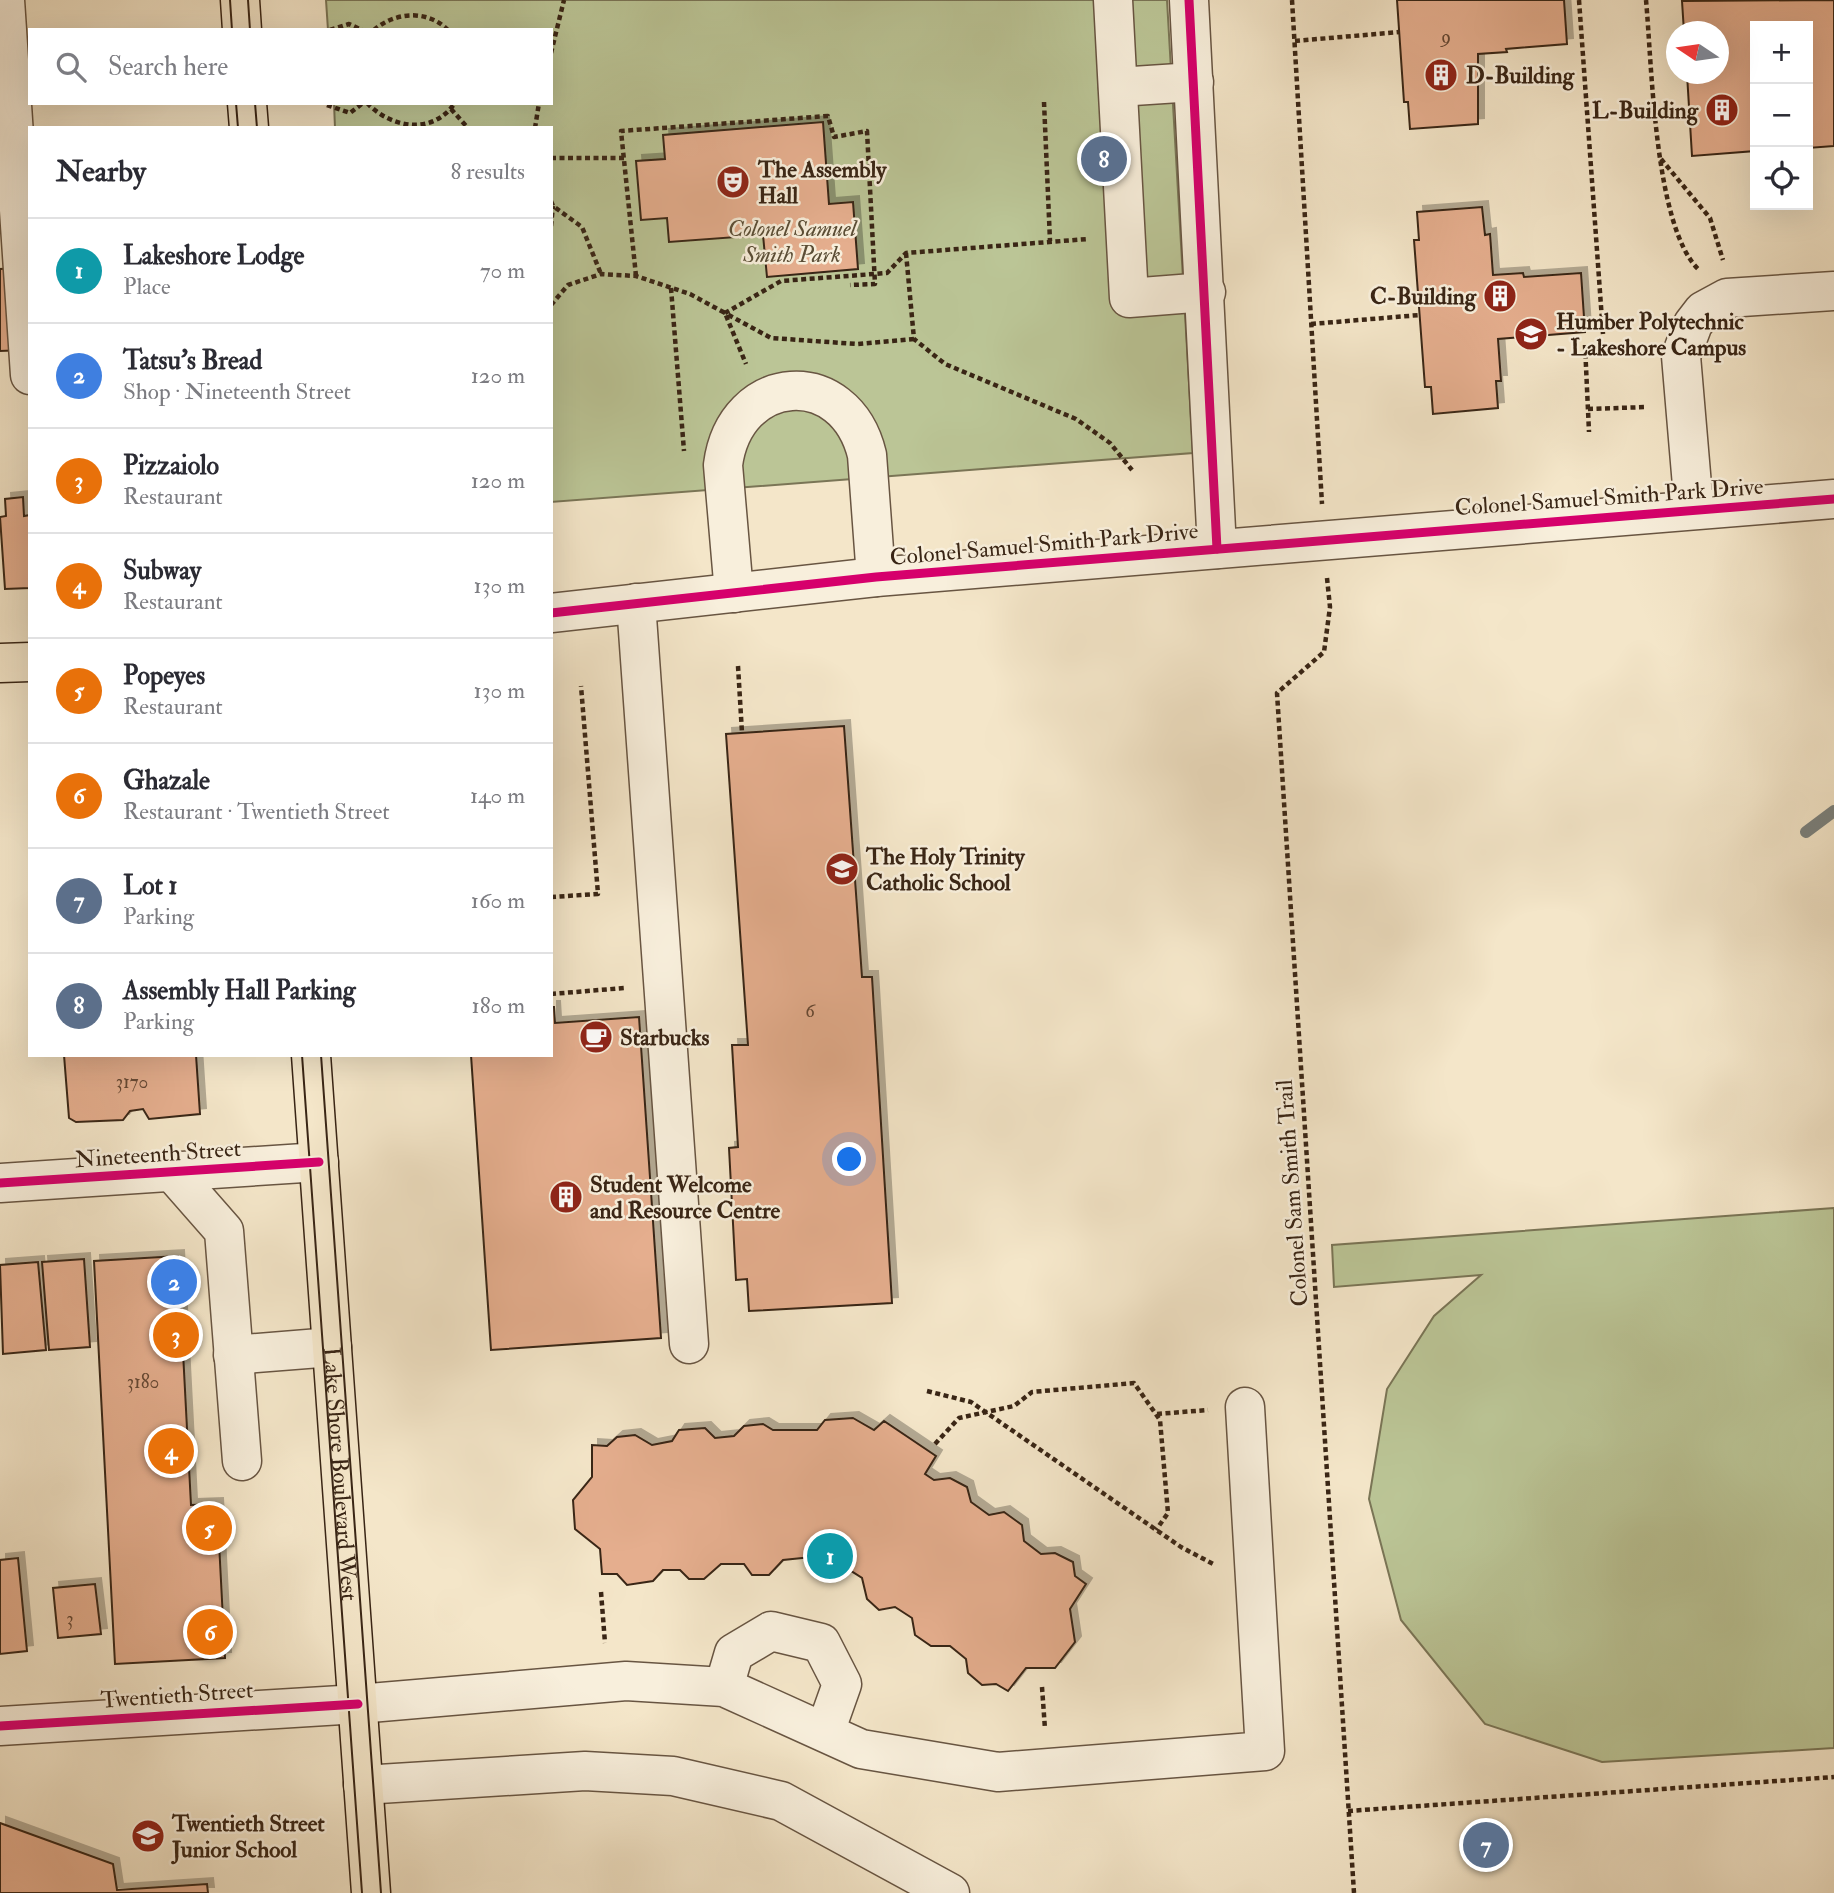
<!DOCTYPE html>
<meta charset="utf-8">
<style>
:root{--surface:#fff;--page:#f7f7f7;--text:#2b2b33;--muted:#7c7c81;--line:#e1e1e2;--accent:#111827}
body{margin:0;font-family:"IM FELL Double Pica",serif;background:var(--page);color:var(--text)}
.controls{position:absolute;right:21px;top:21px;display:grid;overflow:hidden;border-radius:0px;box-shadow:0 7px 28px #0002}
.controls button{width:63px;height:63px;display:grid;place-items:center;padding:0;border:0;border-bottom:2px solid var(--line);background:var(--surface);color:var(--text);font:35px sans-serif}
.compass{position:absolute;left:1666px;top:21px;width:63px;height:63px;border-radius:50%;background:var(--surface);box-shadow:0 7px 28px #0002;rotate:283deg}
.you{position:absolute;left:850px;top:1160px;width:24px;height:24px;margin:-18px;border:5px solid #fff;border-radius:50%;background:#1a73e8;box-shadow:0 0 0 10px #1a73e833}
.badge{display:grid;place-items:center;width:46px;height:46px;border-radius:50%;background:var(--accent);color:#fff;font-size:23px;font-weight:700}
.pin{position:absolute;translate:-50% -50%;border:4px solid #fff;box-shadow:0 2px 7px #0006}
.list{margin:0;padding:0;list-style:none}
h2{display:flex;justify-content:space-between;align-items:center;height:91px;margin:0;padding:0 28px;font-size:30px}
h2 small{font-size:23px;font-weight:400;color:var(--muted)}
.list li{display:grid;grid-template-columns:46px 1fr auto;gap:21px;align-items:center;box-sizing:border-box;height:105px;padding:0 28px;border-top:2px solid var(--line)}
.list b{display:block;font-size:26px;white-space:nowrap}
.list p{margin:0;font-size:23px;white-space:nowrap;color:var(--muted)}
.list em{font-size:23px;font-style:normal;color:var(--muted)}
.icon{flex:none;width:38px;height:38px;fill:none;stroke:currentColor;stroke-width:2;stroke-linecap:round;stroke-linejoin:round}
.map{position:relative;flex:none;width:1834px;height:1893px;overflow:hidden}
.search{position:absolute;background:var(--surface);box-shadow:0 7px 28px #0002;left:28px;top:28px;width:525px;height:77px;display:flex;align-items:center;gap:18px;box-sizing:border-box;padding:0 24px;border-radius:0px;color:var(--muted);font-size:26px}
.panel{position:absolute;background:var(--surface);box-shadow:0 7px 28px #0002;left:28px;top:126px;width:525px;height:931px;border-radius:0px}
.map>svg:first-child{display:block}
.green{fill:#bbc596;stroke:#7a7556;stroke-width:2}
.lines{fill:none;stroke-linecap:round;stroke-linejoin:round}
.stream{stroke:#78807d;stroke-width:12}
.building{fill:#e5ae8e;stroke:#392515;stroke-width:2;filter:url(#shadow)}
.minor-casing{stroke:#685542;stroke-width:41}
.major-casing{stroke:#392515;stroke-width:41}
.path{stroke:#392515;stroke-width:4.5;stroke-dasharray:5 3.5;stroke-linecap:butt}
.minor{stroke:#f8efdc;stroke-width:38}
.major{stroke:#f4e6c9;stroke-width:38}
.tram{stroke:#392515;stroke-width:2}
.cycleway-casing{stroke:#f8efdc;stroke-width:13}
.cycleway{stroke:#d6006c;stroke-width:9}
.labels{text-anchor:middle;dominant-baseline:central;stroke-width:5;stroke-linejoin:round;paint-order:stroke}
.number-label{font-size:19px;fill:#644733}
.poi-label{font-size:23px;font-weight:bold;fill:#392515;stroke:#f8efdc;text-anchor:start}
.park-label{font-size:23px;font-style:italic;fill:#5a4d35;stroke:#f8efdc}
.street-label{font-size:23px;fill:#392515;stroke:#f8efdc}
</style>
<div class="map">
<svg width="1834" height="1893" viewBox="0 0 1834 1893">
<defs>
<filter id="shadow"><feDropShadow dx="6" dy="-6" stdDeviation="0" flood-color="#0004"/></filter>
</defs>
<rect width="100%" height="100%" fill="#f4e6c9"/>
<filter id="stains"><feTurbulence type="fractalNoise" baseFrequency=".00286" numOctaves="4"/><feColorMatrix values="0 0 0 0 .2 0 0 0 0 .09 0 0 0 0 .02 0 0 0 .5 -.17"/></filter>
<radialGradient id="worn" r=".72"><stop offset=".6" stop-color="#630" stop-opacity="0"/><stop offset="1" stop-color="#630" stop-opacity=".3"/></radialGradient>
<g class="green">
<path d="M326,0H1167L1193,453L551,502V128H335L334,103H551V30H328Z"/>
<path d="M1834,1208V1748L1602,1762L1485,1724L1401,1620L1369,1499L1387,1389L1434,1316L1481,1275L1334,1287L1332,1245Z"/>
</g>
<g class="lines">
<path class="stream" d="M1806,832L1834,811"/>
</g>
<g class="building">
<path d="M1397,0H1564L1567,44L1506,49L1507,52L1478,54V124L1410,129L1408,102H1404Z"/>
<path d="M1834,0V146L1808,148V26H1755V151L1692,156L1687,74H1718V32H1684L1682,1Z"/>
<path d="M823,122L829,204L853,202L858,269L767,277L763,235L669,242L667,218L641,220L636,161L665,159L663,135Z"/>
<path d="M1482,207L1485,235L1490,234L1493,275L1523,273L1524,277L1581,273L1585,332L1498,339L1501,381H1496L1498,408L1433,414L1431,387H1425L1414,240H1419L1417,212Z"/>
<path d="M21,268L25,350L0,351V269Z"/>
<path d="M23,497L24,516L30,515V588L5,589L0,517L6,516L5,499Z"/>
<path d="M844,726L862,977H872L892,1303L749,1311L747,1279L736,1280L729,1148L738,1147L732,1045H748L726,734Z"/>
<path d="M551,1007H554L555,1023L639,1017L661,1338L491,1350L471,1055H551Z"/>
<path d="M64,1055H196L200,1114L149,1119L143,1109L130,1111L123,1120L76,1122L69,1118Z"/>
<path d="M178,1256L191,1505L217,1504L225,1658L115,1664L94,1261Z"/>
<path d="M84,1259L90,1347L49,1350L42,1262Z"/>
<path d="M38,1262L46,1350L3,1354L0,1265Z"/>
<path d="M853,1418L874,1430L884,1421L936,1456L925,1474L934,1480L950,1478L967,1487L971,1502L989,1515L1004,1512L1022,1525L1024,1541L1041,1554L1055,1553L1073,1562L1075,1576L1086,1584L1070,1609L1075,1642L1055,1668H1026L1008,1691L996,1684L982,1685L968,1673L966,1659L950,1646H931L915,1635L912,1618L895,1607L879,1610L867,1599L862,1578L840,1564L812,1557L783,1560L769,1575H752L744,1564H721L704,1579H689L680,1570H663L653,1581L627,1585L617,1574H602L600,1549L575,1529L573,1500L592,1477V1445L607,1446L617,1437L635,1435L652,1445L672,1441L679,1430L705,1428L715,1438L734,1436L744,1426L763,1424L773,1430H817L825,1420Z"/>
<path d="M18,1558L27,1651L0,1654V1560Z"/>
<path d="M95,1584L101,1634L58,1638L53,1588Z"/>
<path d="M0,1823L113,1864L117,1890L207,1884L208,1893H0Z"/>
</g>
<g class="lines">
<defs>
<g id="minor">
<path d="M5,0L30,375"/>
<path d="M1113,0L1129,298L1206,292"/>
<path d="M1189,0L1217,549"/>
<path d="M1118,87L1194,82"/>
<path d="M1694,509L1681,356L1693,324L1703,311L1727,298L1834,291"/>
<path d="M734,593L723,465C735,372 845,364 867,455L876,577"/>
<path d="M636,603L689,1344"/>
<path d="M551,613L876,577L1834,499"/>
<path d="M174,1174L224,1231L242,1461"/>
<path d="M0,1183L319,1162"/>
<path d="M233,1355L332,1347"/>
<path d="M724,1687L734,1653L771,1631L821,1643L842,1684L825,1732"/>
<path d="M0,1726L358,1704L626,1681L724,1687L861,1749L998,1772L1265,1751L1245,1407"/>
<path d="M363,1785L585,1771L673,1776L781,1801L950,1893"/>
</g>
<g id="major">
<path d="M240,0L242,30"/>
<path d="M247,103L249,128"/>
<path d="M0,663L30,662"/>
<path id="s1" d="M311,1055L371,1893"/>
</g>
</defs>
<use href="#minor" class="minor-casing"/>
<use href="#major" class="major-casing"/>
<g class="path">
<path d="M1292,0L1322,504"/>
<path d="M1579,0L1603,334"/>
<path d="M1646,0C1652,64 1654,227 1699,270"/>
<path d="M330,30L349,24L362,30"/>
<path d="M374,30C395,12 427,9 448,30"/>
<path d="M1295,41L1399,32"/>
<path d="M551,53L564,0"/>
<path d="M1044,102L1050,241"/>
<path d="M367,103C391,128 432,136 455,103"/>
<path d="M327,105L350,113L363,103"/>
<path d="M451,109L468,128"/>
<path d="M535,128L539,103"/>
<path d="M551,158H624"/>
<path d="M1661,159L1710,218L1723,260"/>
<path d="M551,201L553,206L582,227L601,274"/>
<path d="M551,226L553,206"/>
<path d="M906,253L914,339L945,364L1076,419L1110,443L1132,470"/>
<path d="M636,276L621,131L828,116L834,137L867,131L875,284L850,285"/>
<path d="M671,288L684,451"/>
<path d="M551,305L568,285L601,274L636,276L690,294L725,313L746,364"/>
<path d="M1311,324L1420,315"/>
<path d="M914,339L857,344L771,338L725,313L781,281L887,273L906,253L1088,239"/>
<path d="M1585,345L1589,432"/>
<path d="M1588,409L1647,407"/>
<path d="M1327,578L1330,607L1324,652L1277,693L1354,1893"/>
<path d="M738,666L742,733"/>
<path d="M551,897L598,894L581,686"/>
<path d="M551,994L624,988"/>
<path d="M927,1391L971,1402L1181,1547L1215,1565"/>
<path d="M1157,1414L1208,1410"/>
<path d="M935,1444L959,1418L1014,1406L1032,1392L1134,1383L1160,1420L1168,1513L1156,1530"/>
<path d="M601,1592L605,1643"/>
<path d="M1042,1687L1045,1729"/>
<path d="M1348,1811L1834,1777"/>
</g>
<use href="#minor" class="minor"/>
<use href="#major" class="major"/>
<g class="tram">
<path d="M230,0L232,30"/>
<path d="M248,0L250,30"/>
<path d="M236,103L238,128"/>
<path d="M255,103L257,128"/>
<path d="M302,1055L362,1893"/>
<path d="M321,1055L381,1893"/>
</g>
<defs>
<g id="cycleway">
<path d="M1189,0L1217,549"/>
<path d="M551,613L876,577L1834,499"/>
<path d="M0,1183L319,1162"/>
<path d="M0,1726L358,1704"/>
</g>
</defs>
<use href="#cycleway" class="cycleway-casing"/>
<use href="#cycleway" class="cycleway"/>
</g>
<defs>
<symbol id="building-disc" viewBox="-11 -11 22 22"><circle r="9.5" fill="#8f2418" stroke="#f8efdc"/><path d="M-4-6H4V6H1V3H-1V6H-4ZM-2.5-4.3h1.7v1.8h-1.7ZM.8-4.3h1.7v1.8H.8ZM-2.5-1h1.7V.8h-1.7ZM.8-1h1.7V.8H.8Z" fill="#fff"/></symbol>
<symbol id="theatre-disc" viewBox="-11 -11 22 22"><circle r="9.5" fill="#8f2418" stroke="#f8efdc"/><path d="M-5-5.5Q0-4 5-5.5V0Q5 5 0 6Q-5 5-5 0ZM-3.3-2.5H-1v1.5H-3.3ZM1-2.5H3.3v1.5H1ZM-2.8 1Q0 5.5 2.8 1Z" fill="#fff"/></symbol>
<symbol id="university-disc" viewBox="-11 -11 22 22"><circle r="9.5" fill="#8f2418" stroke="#f8efdc"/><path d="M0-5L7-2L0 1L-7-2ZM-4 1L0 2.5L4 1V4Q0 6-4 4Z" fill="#fff"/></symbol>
<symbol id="school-disc" viewBox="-11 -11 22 22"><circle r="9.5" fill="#8f2418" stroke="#f8efdc"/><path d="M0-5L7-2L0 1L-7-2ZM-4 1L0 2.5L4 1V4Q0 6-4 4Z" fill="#fff"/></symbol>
<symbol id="cafe-disc" viewBox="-11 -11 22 22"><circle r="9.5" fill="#8f2418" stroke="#f8efdc"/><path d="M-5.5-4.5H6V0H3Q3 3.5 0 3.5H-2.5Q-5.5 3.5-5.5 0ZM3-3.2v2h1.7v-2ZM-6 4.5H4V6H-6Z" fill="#fff"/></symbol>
</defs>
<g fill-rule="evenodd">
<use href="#building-disc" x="1422" y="56" width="38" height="38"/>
<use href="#building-disc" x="1703" y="91" width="38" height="38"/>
<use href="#theatre-disc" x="714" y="163" width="38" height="38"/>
<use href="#building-disc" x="1481" y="277" width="38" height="38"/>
<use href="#university-disc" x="1512" y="315" width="38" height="38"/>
<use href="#school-disc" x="823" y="850" width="38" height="38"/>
<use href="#cafe-disc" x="577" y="1018" width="38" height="38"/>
<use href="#building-disc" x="547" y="1178" width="38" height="38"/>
<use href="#school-disc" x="129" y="1817" width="38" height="38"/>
</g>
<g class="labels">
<g class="number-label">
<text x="1446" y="37">9</text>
<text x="810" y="1011">6</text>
<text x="132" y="1082">3170</text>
<text x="143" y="1382">3180</text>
<text x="70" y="1619">3</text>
</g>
<g class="poi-label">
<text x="1466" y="75">D-Building</text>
<text x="1698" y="110" text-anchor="end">L-Building</text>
<text x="758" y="169">The Assembly<tspan x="758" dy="26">Hall</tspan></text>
<text x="1476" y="296" text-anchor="end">C-Building</text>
<text x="1556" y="321">Humber Polytechnic<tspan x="1556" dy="26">- Lakeshore Campus</tspan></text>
<text x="866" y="856">The Holy Trinity<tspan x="866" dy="26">Catholic School</tspan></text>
<text x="620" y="1037">Starbucks</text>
<text x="590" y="1184">Student Welcome<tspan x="590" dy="26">and Resource Centre</tspan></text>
<text x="172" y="1823">Twentieth Street<tspan x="172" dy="26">Junior School</tspan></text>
</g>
<g class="park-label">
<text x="792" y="228">Colonel Samuel<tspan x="792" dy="26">Smith Park</tspan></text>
</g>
<g class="street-label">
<text transform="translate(1609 497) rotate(-4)">Colonel Samuel Smith Park Drive</text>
<text transform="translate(1044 544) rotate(-5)">Colonel Samuel Smith Park Drive</text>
<text transform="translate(158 1154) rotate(-4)">Nineteenth Street</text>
<text transform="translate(1292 1193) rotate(-94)">Colonel Sam Smith Trail</text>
<text stroke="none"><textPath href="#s1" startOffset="420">Lake Shore Boulevard West</textPath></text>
<text transform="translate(177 1695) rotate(-4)">Twentieth Street</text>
</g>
</g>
<rect width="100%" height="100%" filter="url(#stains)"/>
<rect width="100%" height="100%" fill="url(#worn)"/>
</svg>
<div class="controls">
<button>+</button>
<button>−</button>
<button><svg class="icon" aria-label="locate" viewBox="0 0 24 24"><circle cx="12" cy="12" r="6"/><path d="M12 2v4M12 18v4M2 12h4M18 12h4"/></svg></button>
</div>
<svg class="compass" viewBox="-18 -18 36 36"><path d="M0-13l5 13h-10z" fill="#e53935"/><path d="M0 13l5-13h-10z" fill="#7c7c81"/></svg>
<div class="you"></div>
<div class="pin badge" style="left:830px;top:1556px;background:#0f9aa8">1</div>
<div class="pin badge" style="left:174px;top:1282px;background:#3f7fe0">2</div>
<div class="pin badge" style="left:176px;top:1335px;background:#e8710a">3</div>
<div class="pin badge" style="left:171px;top:1451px;background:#e8710a">4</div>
<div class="pin badge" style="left:209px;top:1528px;background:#e8710a">5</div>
<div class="pin badge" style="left:210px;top:1632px;background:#e8710a">6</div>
<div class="pin badge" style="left:1486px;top:1845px;background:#5c6f8a">7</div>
<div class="pin badge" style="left:1104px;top:159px;background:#5c6f8a">8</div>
<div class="search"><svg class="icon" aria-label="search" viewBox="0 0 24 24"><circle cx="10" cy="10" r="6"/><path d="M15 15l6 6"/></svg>Search here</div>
<section class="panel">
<h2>Nearby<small>8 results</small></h2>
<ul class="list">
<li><span class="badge" style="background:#0f9aa8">1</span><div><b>Lakeshore Lodge</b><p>Place</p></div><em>70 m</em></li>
<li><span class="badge" style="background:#3f7fe0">2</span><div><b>Tatsu's Bread</b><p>Shop · Nineteenth Street</p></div><em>120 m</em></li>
<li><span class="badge" style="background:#e8710a">3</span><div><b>Pizzaiolo</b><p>Restaurant</p></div><em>120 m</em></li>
<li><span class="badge" style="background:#e8710a">4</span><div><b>Subway</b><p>Restaurant</p></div><em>130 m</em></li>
<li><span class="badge" style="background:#e8710a">5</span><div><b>Popeyes</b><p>Restaurant</p></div><em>130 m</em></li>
<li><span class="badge" style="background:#e8710a">6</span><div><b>Ghazale</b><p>Restaurant · Twentieth Street</p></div><em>140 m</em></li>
<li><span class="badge" style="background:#5c6f8a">7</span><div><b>Lot 1</b><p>Parking</p></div><em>160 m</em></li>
<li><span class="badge" style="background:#5c6f8a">8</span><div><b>Assembly Hall Parking</b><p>Parking</p></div><em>180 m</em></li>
</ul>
</section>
</div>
